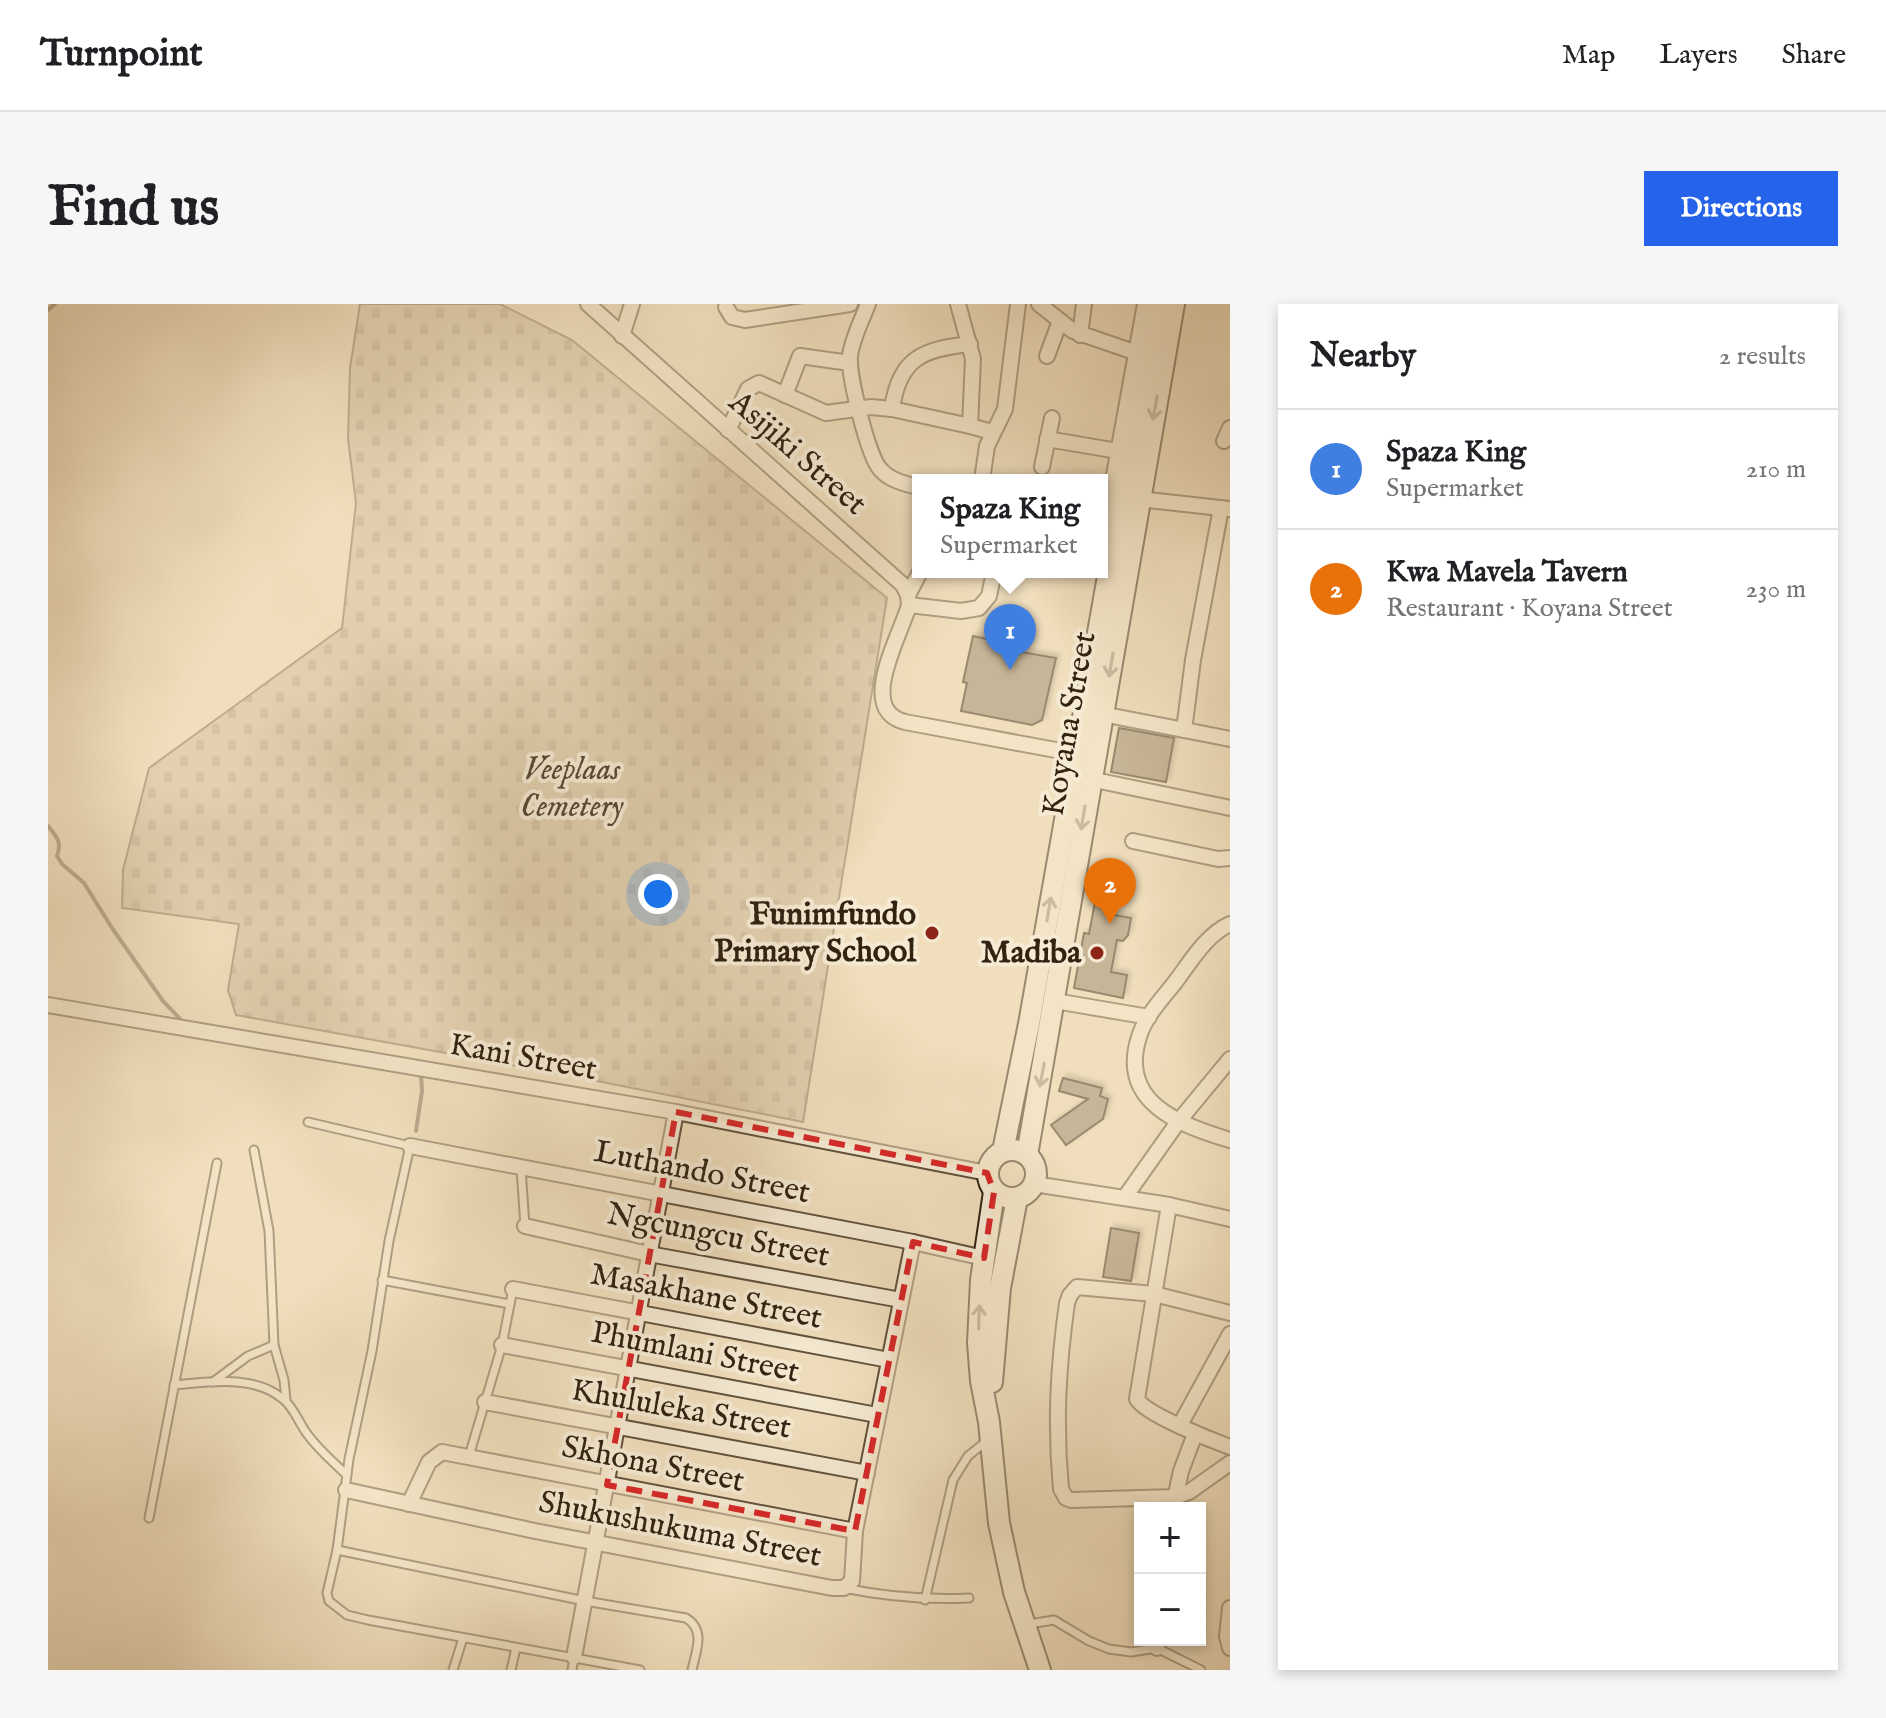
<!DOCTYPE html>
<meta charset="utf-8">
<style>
:root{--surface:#fff;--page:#f6f6f6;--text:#202124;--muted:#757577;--line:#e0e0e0;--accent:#2563eb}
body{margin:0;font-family:"IM FELL English",serif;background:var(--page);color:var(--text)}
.controls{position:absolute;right:24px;bottom:24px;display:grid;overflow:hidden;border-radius:0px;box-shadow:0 4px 12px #0003}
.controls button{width:72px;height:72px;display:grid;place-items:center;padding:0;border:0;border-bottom:2px solid var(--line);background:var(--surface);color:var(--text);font:40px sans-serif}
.you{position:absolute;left:610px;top:590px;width:28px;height:28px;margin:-20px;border:6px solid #fff;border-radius:50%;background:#1a73e8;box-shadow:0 0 0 12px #1a73e833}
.badge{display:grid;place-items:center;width:52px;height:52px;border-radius:50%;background:var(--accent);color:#fff;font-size:26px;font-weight:700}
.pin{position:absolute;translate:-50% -66px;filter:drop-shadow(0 2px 4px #0008)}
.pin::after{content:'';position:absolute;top:42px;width:28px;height:24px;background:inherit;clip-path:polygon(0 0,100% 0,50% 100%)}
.popup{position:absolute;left:864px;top:170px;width:196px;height:104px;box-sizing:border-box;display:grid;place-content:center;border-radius:0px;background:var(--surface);filter:drop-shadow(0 2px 6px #0005);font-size:26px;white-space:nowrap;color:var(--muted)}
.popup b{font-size:30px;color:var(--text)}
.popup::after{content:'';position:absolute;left:50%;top:100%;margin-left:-16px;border:16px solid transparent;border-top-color:var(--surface)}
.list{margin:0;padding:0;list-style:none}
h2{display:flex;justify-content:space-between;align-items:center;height:104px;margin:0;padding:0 32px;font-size:34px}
h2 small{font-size:26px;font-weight:400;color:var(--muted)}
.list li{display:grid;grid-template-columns:52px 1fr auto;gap:24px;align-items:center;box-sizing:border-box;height:120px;padding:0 32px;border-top:2px solid var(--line)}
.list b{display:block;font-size:30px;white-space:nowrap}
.list p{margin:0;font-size:26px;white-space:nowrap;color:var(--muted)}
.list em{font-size:26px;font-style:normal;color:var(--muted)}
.map{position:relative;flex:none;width:1182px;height:1366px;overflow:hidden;border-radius:0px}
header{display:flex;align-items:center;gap:48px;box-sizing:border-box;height:112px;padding:0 40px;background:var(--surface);border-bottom:2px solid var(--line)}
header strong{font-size:38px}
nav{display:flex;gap:44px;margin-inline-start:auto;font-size:28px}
.intro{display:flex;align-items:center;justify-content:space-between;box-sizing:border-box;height:192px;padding:0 48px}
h1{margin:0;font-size:56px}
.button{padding:20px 36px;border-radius:0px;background:var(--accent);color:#fff;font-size:28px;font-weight:700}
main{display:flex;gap:48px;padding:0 48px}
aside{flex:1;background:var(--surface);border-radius:0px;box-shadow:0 4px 12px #0003}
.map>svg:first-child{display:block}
.cemetery{fill:url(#cemetery-stones);stroke:#807058;stroke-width:2}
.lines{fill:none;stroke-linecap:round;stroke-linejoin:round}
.stream{stroke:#7d6c55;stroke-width:4}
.building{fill:#94846a;stroke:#312212;stroke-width:2;filter:url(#shadow)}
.lane-casing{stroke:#61513c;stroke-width:11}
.street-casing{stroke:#61513c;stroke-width:18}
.secondary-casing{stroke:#312212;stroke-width:24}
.lane{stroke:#f5ead3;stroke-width:7}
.street{stroke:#f5ead3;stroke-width:14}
.secondary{stroke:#f5ead3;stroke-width:20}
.oneway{stroke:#9d907c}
.marked{fill:none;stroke:#d62828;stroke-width:6;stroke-dasharray:16 10;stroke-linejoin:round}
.poi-dot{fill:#8f2418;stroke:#f5ead3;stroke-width:3}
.labels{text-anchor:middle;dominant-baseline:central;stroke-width:8;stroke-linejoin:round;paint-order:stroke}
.street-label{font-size:32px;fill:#312212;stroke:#f5ead3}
.park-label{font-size:32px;font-style:italic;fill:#594935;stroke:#f5ead3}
.poi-label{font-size:32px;font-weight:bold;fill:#312212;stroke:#f5ead3;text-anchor:end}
</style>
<header>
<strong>Turnpoint</strong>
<nav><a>Map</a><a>Layers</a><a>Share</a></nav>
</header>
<div class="intro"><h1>Find us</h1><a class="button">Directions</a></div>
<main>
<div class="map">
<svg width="1182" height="1366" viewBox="0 0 1182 1366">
<defs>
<pattern id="cemetery-stones" width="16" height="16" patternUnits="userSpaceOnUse" patternTransform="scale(2)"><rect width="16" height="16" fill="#d0be9f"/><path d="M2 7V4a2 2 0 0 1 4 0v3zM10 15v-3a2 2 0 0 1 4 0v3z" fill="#b3a388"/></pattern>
<filter id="shadow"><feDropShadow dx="3.5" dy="-3.5" stdDeviation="2" flood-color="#0004"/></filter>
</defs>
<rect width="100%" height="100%" fill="#f0debc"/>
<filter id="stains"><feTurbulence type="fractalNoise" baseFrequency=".0025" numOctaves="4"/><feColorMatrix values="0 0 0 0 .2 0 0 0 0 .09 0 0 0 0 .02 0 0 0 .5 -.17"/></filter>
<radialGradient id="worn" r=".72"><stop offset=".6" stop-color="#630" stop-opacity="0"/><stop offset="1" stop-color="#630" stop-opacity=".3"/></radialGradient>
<path class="cemetery" d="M312,0H452L524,36L839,294L755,818L529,773L188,711L180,686L191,620L74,604L75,566L101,464L294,324L308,199L300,135L302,64Z"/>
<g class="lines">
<g class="stream">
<path d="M0,6L7,0"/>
<path d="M0,522C9,533 14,538 9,552L14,560L36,579L64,624L115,697L136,719"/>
<path d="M368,827L374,787L373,770"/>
</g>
</g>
<g class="building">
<path d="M925,332L974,343L973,348L1008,354L994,416L984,421L913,407L919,379L915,378Z"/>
<path d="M1071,424L1126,434L1118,478L1063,468Z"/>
<path d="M1047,598L1063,601L1061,610L1083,614L1080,631L1075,637L1069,636L1063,668L1079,671L1075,694L1026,684L1036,629L1041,630Z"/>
<path d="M1015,774L1054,784L1052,792L1060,795L1055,815L1018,841L1003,821L1040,795L1011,787Z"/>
<path d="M1063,924L1091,929L1083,977L1055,973Z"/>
</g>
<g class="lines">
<defs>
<g id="lane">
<path d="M260,818L362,842L341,937L324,1047L301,1155L289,1246L279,1289L281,1297L299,1311L320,1316L592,1366"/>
<path d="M206,846L221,927L226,1041L236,1076L238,1096"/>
<path d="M473,864L477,922"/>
<path d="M334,976L462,1000"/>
<path d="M165,1078L200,1052L226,1041"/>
<path d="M126,1081C161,1078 205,1070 235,1095C246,1103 251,1120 260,1131C271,1146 286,1159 299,1171"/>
<path d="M421,1152L454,1041L465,985"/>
<path d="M101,1214L169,859"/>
<path d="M289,1246L537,1297L638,1314C658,1326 648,1347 644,1366"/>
<path d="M796,1284C839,1293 878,1296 921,1294"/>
<path d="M877,1296L905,1176L920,1152L940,1136"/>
<path d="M981,1320L1006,1316L1041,1337L1061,1345L1083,1348L1109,1344L1153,1366"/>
<path d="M405,1366L415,1334"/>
<path d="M463,1366L468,1344"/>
<path d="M524,1366L526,1353"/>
</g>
<g id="street">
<path d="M540,0L855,281L860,291L861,301C853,331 808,406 857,418L1029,450"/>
<path d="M820,0C814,16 804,35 802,52C800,70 820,152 832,165C841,176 857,180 870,183"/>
<path d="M910,0L925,55L922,122L944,128"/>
<path d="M991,0L1025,27L1089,49"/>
<path d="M678,3L684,13L697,16L802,0"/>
<path d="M1032,31L1036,0"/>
<path d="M574,32L584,0"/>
<path d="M999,52L1012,17"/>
<path d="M737,91L752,52L802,59"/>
<path d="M844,105C851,54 875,45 922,40"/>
<path d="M680,126L700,85L711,79L778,109L823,103L844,105L922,122"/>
<path d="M999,135L1070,147"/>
<path d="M1176,137L1182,124"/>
<path d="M994,163L1004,114"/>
<path d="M934,176L939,142L957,105L970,0"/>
<path d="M1091,195L1182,205"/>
<path d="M1054,212L1059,210L1097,0"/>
<path d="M860,291L872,268"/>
<path d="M861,301L913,307L931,304L941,292L946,268"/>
<path d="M1054,410L1182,435"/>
<path d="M1136,426L1145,356L1173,204"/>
<path d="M1042,475L1182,504"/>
<path d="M1085,537L1170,555L1182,554"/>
<path d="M1182,620C1158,631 1143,657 1128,677C1115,694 1097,712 1091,733C1070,798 1131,821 1182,836"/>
<path d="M1007,697L1101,713"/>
<path d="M0,701L628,808L939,869"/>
<path d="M362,842L865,938L936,954"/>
<path d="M986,880L1121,901L1182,915"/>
<path d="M1077,893L1130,818L1182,755"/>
<path d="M1121,901L1089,1095C1097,1110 1163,1136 1182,1143"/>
<path d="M477,922L601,950L853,996"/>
<path d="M465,985L841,1056"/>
<path d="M1182,1009L1106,990L1029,983L1022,991L1019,999C1010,1063 1007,1120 1013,1185L1018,1194L1023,1196L1127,1193L1141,1188L1182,1159"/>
<path d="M454,1041L829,1111"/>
<path d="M437,1098L819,1169"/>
<path d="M1132,1121L1182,1030"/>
<path d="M298,1186L487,1227L784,1284H796L804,1277L807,1227L865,938"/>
<path d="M361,1200L381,1158L394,1148L807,1227"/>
<path d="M1125,1204L1133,1167L1147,1130"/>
<path d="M1182,1304L1179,1332L1182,1344"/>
<path d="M1109,1344V1336"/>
<path d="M526,1353L628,808"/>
</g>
<g id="secondary">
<circle cx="964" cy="870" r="24"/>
<path d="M955,847L981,720L1108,0"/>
<path d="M979,851L1126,0"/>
<path d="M946,888L933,976L930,1039L933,1077L941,1118L951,1219L966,1288L992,1366"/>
<path d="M944,1078L952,984L969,894"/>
</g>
</defs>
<use href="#lane" class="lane-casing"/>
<use href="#street" class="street-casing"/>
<use href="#secondary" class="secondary-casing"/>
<use href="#lane" class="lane"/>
<use href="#street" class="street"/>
<use href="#secondary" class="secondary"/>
</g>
<defs><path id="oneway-shaft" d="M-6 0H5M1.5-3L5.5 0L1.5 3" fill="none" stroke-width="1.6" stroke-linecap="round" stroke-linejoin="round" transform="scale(2)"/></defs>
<g class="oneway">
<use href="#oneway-shaft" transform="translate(1107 104) rotate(100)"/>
<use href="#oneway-shaft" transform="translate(1063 361) rotate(100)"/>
<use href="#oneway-shaft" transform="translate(1035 514) rotate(99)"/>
<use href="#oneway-shaft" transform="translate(1001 605) rotate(-80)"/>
<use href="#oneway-shaft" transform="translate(994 771) rotate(101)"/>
<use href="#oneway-shaft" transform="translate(931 1013) rotate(-88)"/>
</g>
<path d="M0 0H1182V1366H0ZM628,808L939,869L946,888L936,954L865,938L807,1227L559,1181Z" fill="#f0debc" fill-opacity=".55" fill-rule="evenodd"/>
<path class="marked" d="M628,808L939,869L946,888L936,954L865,938L807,1227L559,1181Z"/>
<g class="poi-dot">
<circle cx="884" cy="629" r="8"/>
<circle cx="1049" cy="649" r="8"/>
</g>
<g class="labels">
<g class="street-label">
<text transform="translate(749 150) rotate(41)">Asijiki Street</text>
<text transform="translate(1022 420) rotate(-80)">Koyana Street</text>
<text transform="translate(475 754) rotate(10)">Kani Street</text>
<text transform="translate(654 869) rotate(11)">Luthando Street</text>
<text transform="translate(670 932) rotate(11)">Ngcungcu Street</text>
<text transform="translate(658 993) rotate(11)">Masakhane Street</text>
<text transform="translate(647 1049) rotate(11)">Phumlani Street</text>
<text transform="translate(633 1106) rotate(10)">Khululeka Street</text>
<text transform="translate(605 1161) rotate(11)">Skhona Street</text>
<text transform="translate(632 1226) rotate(11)">Shukushukuma Street</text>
</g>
<g class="park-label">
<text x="524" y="466">Veeplaas<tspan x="524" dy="37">Cemetery</tspan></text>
</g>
<g class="poi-label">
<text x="868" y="611">Funimfundo<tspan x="868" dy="37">Primary School</tspan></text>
<text x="1033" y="649">Madiba</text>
</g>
</g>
<rect width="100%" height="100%" filter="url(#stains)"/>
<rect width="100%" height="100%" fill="url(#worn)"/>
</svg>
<div class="controls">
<button>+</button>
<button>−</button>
</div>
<div class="you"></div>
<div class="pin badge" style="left:962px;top:366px;background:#3f7fe0">1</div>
<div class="popup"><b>Spaza King</b>Supermarket</div>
<div class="pin badge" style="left:1062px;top:620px;background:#e8710a">2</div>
</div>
<aside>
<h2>Nearby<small>2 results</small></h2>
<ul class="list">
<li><span class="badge" style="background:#3f7fe0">1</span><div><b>Spaza King</b><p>Supermarket</p></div><em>210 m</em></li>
<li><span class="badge" style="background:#e8710a">2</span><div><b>Kwa Mavela Tavern</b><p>Restaurant · Koyana Street</p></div><em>230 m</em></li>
</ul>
</aside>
</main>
